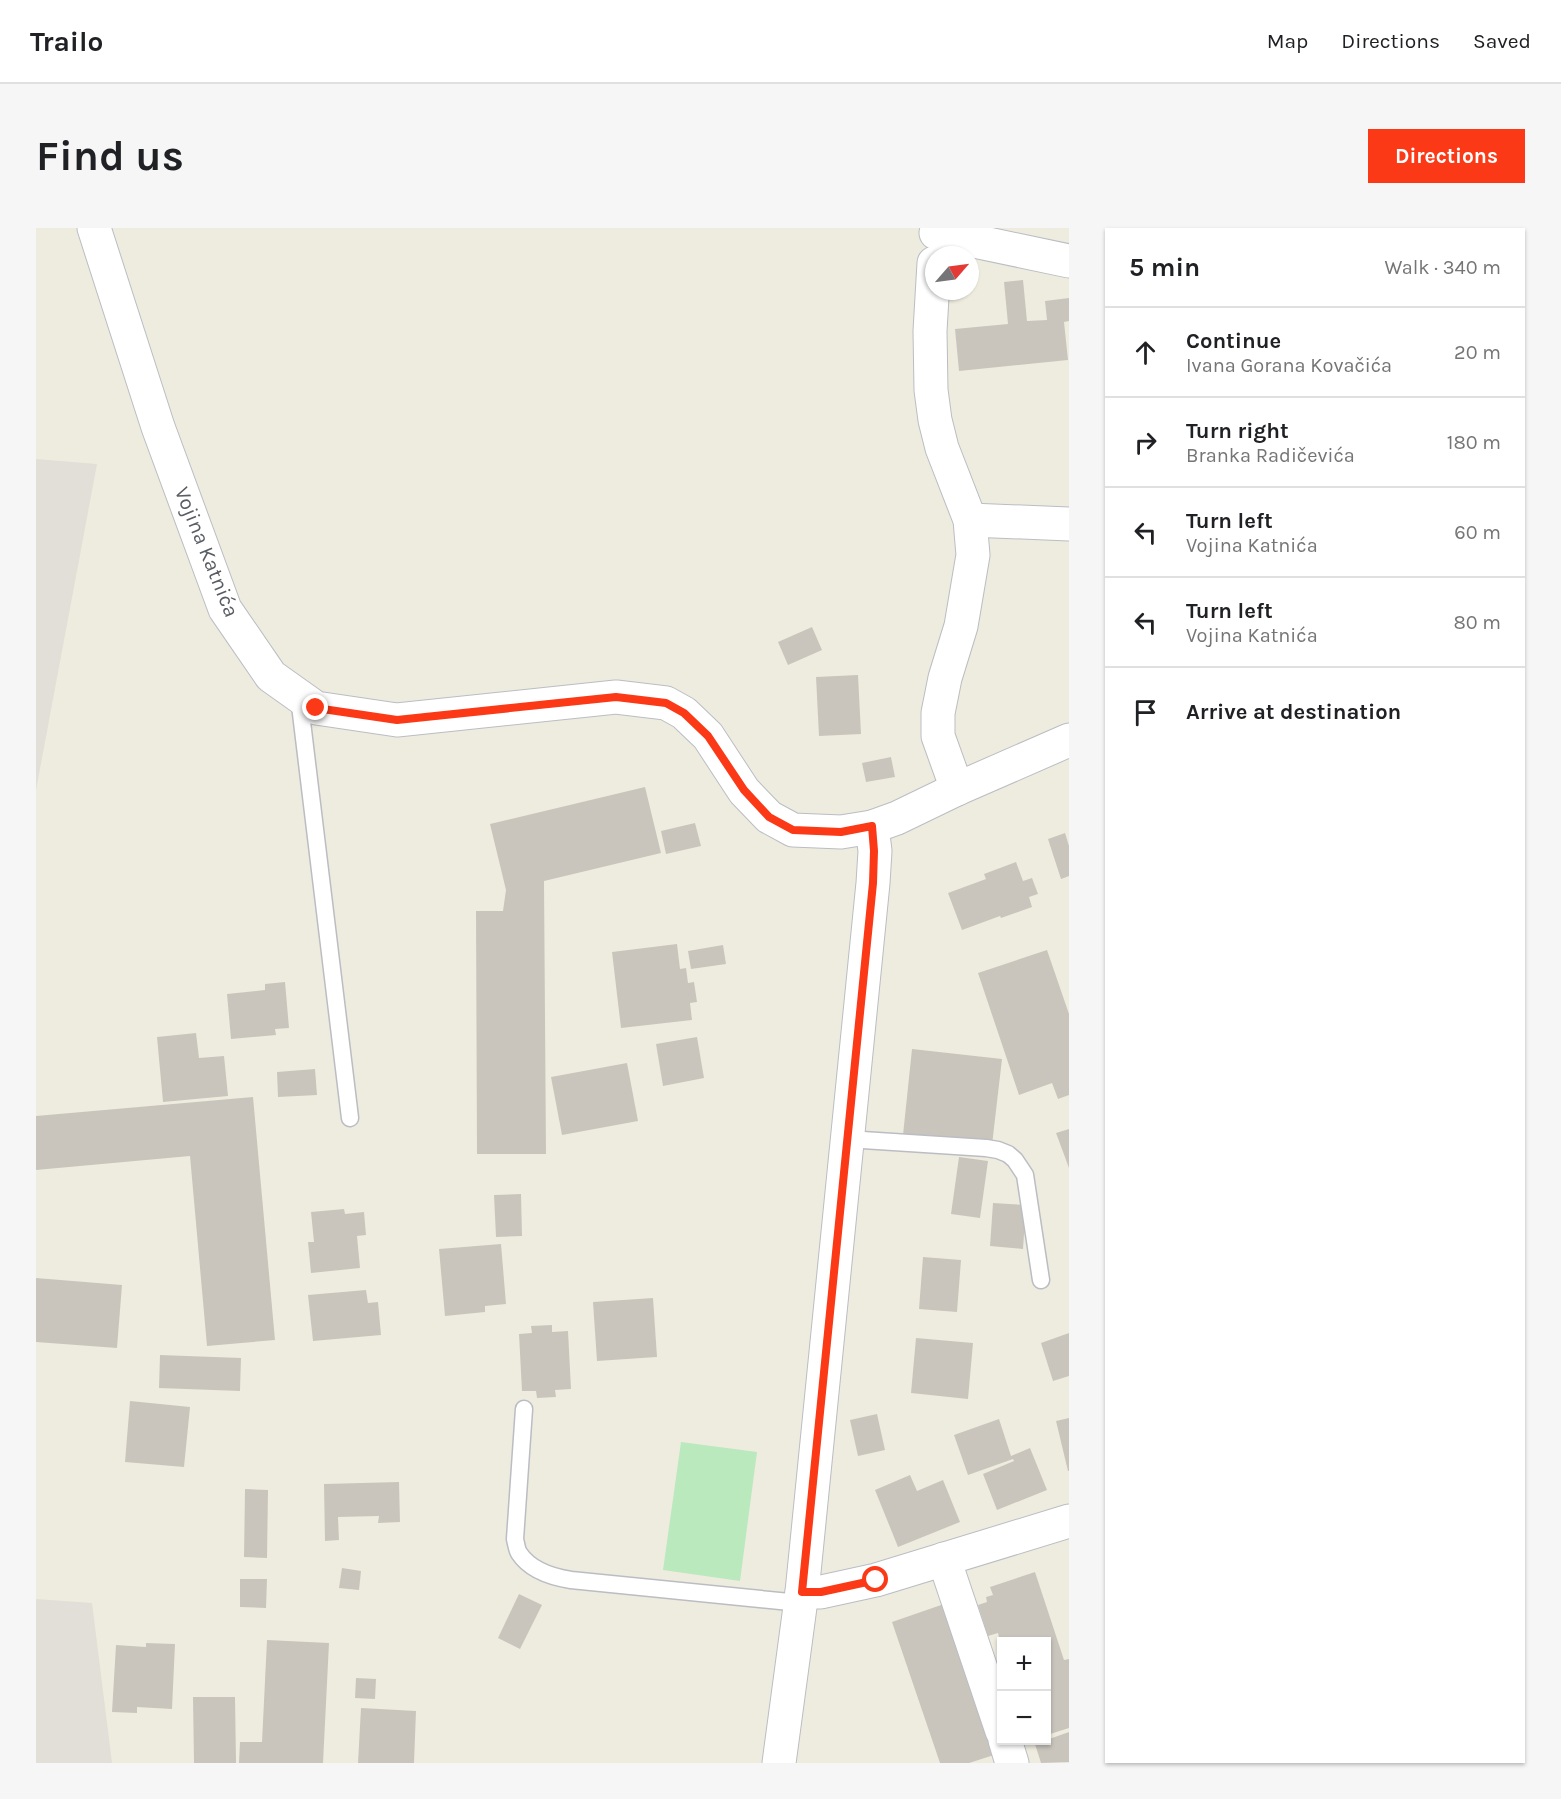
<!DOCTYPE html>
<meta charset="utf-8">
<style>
:root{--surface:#fff;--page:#f6f6f6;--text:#202124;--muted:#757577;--line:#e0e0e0;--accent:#fc3917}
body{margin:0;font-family:Karla,sans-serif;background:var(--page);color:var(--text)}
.controls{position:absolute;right:18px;bottom:18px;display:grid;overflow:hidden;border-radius:0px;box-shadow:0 2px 4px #0004}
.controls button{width:54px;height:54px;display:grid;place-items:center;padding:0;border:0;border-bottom:2px solid var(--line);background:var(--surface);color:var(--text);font:30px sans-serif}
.compass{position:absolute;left:889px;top:18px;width:54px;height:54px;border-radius:50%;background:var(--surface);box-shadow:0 2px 4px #0004;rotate:62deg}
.stop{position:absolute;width:18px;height:18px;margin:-14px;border:4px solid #fc3917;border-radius:50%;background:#fff}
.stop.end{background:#fc3917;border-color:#fff;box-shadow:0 2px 6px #0008}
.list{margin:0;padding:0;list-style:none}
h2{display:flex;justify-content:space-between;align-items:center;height:78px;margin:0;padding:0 24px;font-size:26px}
h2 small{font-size:20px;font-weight:400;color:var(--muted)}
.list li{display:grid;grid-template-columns:39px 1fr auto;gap:18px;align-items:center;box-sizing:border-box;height:90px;padding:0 24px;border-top:2px solid var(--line)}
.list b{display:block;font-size:22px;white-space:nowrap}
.list p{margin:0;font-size:20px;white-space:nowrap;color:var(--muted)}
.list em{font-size:20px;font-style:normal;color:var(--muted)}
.icon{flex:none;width:33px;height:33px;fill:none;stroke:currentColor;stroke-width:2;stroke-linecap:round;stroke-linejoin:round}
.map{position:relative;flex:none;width:1033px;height:1535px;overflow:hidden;border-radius:0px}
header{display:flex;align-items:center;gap:36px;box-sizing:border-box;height:84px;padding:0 30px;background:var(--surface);border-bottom:2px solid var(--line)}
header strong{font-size:28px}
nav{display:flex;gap:33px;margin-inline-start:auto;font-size:21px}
.intro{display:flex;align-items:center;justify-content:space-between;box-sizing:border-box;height:144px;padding:0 36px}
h1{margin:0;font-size:42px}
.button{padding:15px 27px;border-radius:0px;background:var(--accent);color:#fff;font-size:21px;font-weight:700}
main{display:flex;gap:36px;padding:0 36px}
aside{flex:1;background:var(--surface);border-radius:0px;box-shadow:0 2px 4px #0004}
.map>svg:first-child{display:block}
.industrial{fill:#e1dfd7}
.green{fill:#b9e9bc}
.building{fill:#c9c5bd}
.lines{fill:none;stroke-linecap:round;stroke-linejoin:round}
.lane-casing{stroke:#bbbdc3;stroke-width:19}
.street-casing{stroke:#bbbdc3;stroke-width:35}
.lane{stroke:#fff;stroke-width:16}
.street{stroke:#fff;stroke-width:33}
.route{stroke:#fc3917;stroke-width:8}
.labels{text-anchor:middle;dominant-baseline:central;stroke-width:4.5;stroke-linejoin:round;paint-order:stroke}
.street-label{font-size:21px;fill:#595c63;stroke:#fff}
</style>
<header>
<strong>Trailo</strong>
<nav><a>Map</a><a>Directions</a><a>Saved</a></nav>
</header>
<div class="intro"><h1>Find us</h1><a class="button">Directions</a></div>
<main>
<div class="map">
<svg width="1033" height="1535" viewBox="0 0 1033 1535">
<rect width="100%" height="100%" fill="#eeecdf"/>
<g class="industrial">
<path d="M0,231L61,236L0,562Z"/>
<path d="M0,1371L56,1375L76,1535H0Z"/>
</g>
<path class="green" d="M645,1214L721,1224L704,1353L627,1342Z"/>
<g class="building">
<path d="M987,52L991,93L1011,92L1009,73L1033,70V93L1028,94L1032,132L923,143L919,101L972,96L968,54Z"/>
<path d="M776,399L786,422L752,437L742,414Z"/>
<path d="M822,447L825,506L783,508L780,449Z"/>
<path d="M855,529L859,549L830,554L826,535Z"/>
<path d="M609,559L625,625L508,653L510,926H441L440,683H467L470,662L454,596Z"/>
<path d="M659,595L665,618L630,626L625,603Z"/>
<path d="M1029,605L1033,618V648L1025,651L1012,611Z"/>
<path d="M980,634L987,653L996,650L1002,666L993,669L996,679L965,690L964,688L926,702L912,665L950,651L948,646Z"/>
<path d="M641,716L644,741L650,740L652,755L658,754L661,774L654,775L656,792L585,800L576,724Z"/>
<path d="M687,717L690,736L655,741L652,723Z"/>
<path d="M1011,722L1033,786V867L1022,871L1016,855L983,867L942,745Z"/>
<path d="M249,754L253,800L239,801L240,807L195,811L191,766L229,762V756Z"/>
<path d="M160,805L163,830L188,828L192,868L127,874L121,809Z"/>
<path d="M661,809L668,850L627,858L620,816Z"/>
<path d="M876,821L966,831L956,917L867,907Z"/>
<path d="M591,835L602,893L526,907L515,849Z"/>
<path d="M279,841L281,867L242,869L241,844Z"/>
<path d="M217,869L239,1112L171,1118L154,928L0,942V888Z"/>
<path d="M1033,901V940L1020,905Z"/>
<path d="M923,929L952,933L944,990L915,986Z"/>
<path d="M485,966L486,1008L460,1009L458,967Z"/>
<path d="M957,975L990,977L987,1021L954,1018Z"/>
<path d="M308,981L309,986L328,984L330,1007L321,1008L324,1040L275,1045L272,1014H278L275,984Z"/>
<path d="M465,1016L470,1076L449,1078V1084L409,1088L403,1021Z"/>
<path d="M887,1029L925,1032L921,1084L883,1081Z"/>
<path d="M0,1050L86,1057L81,1120L0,1114Z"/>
<path d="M330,1062L332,1075L342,1074L345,1107L277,1113L272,1067Z"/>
<path d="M617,1070L621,1129L561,1133L557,1074Z"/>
<path d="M516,1097V1104L532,1103L535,1161L519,1162L520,1169L501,1170L500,1163H486L483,1106L496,1105L495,1098Z"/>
<path d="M1033,1105V1148L1017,1153L1005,1115Z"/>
<path d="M880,1110L937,1115L932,1171L875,1165Z"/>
<path d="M124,1127L205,1130L204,1163L123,1160Z"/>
<path d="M94,1173L154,1179L148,1239L89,1234Z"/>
<path d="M841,1186L849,1222L822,1228L814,1192Z"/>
<path d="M1033,1190V1243H1032L1020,1193Z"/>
<path d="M963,1191L975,1228L994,1220L1011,1262L961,1282L947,1246L978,1233L977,1231L932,1247L918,1207Z"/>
<path d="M874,1247L881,1263L907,1252L924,1294L862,1319L839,1262Z"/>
<path d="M363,1254L364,1294L342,1295L343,1288L302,1289L303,1312L289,1313L288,1256Z"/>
<path d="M209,1261L232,1262L231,1330L208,1329Z"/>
<path d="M306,1340L325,1343L323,1362L303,1360Z"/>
<path d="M999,1344L1028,1432L1033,1431V1500L1011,1507V1414H964L962,1405L952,1408L942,1377L951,1374L950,1369L957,1367L954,1359Z"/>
<path d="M204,1351H231L230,1380L204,1379Z"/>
<path d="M483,1366L506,1377L484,1421L462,1410Z"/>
<path d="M908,1376L958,1527L933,1535H904L856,1394Z"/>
<path d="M231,1412L293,1415L287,1535H203L204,1514H226Z"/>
<path d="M110,1415L139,1416L136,1481L101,1479V1485L76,1484L80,1417L110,1419Z"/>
<path d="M320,1450L340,1451L339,1471L319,1470Z"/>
<path d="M157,1469H199L200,1535H158Z"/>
<path d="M325,1480L380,1483L378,1535H322Z"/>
<path d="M1033,1504V1534L1005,1535L999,1516Z"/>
</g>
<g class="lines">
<defs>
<g id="lane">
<path d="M263,469L314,890"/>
<path d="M811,911L950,920L962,922L972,926L979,932L989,947L1005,1052"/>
<path d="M488,1181L479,1311C480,1315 481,1322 483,1325C494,1342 516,1349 535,1352L764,1375"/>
</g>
<g id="street">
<path d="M58,0L122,199L189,381L235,448L280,480L361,492L580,469L630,475L648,485L672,508L708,563L733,589L757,602L805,604L836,599L861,590L921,561L1033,512"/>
<path d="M900,5L1033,33"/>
<path d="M898,35L894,103L895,162L899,192L906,220L934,292L937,327L925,398L909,450L902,485V508L921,561"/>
<path d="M934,292L1033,296"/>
<path d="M908,1331L966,1503"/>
<path d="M766,1364H785L840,1352L1033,1293"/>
<path d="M969,1512L976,1535"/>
<path d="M743,1535L766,1364L837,655L839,623L836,599"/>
</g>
</defs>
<use href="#lane" class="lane-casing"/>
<use href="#street" class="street-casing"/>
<use href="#lane" class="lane"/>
<use href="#street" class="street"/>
</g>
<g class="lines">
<path class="route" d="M280,480L361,492L580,469L630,475L648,485L672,508L708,562L733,589L757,602L805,604L836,598L838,623L837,655L766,1364H785L840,1352"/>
</g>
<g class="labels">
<g class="street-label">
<text transform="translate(171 324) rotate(68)">Vojina Katnića</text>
</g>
</g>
</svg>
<div class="controls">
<button>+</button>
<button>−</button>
</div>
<svg class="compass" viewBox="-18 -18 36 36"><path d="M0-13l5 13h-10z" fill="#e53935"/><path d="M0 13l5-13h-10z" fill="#757577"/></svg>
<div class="stop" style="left:840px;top:1352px"></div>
<div class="stop end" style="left:280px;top:480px"></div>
</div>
<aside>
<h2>5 min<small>Walk · 340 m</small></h2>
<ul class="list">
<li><svg class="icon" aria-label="ahead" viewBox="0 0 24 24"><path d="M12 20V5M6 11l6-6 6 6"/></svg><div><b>Continue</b><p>Ivana Gorana Kovačića</p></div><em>20 m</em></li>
<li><svg class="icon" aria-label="right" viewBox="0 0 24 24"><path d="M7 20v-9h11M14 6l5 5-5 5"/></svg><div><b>Turn right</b><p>Branka Radičevića</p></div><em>180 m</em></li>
<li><svg class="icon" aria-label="left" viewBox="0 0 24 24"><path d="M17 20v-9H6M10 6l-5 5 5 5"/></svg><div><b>Turn left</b><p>Vojina Katnića</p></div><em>60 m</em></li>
<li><svg class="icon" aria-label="left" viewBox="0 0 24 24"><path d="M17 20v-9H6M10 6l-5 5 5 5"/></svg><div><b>Turn left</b><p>Vojina Katnića</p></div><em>80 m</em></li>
<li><svg class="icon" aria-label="arrive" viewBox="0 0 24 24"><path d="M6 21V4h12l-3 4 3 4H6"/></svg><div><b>Arrive at destination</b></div></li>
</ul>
</aside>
</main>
